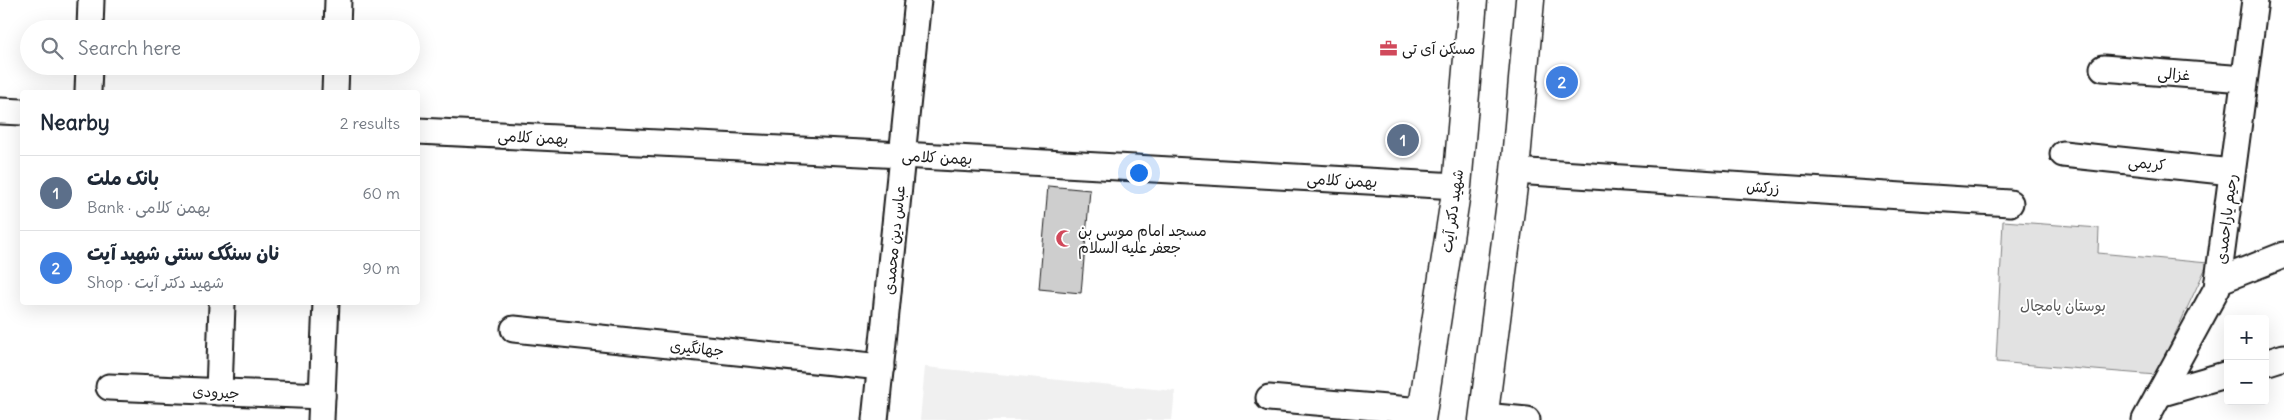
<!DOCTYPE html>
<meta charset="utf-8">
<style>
:root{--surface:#fff;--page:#f6f6f7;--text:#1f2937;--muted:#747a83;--line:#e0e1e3;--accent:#0f766e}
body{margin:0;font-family:Delius,"Playpen Sans Arabic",sans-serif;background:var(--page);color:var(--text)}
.controls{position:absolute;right:15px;bottom:15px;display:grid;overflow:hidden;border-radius:5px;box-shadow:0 5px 20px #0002}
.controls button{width:45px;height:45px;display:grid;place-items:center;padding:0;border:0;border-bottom:1px solid var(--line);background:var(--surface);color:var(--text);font:25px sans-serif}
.you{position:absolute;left:1138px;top:172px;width:18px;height:18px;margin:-12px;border:4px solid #fff;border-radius:50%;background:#1a73e8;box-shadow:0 0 0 8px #1a73e833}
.badge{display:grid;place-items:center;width:32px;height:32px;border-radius:50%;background:var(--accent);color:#fff;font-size:16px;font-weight:700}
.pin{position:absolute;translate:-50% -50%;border:2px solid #fff;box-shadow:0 1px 5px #0006}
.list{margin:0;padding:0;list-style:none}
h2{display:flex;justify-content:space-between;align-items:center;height:65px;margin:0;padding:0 20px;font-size:21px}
h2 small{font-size:16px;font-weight:400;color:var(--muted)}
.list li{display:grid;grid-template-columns:32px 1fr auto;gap:15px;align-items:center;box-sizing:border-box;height:75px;padding:0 20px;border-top:1px solid var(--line)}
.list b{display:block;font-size:19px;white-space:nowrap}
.list p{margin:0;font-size:16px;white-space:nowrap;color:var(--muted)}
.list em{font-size:16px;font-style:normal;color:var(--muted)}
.icon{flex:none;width:28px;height:28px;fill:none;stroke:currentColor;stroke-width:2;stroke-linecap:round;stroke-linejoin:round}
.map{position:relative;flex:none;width:2284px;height:420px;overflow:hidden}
.search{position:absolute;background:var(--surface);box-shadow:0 5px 20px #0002;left:20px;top:20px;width:400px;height:55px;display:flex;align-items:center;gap:12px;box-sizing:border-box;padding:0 18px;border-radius:28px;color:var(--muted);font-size:19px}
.panel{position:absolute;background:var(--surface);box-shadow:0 5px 20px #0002;left:20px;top:90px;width:400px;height:215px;border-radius:5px}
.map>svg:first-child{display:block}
.built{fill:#f0f0f0}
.green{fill:#e2e2e2;stroke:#7f7f7f}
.building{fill:#cecece;stroke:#1c1c1c}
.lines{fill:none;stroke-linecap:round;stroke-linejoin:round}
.street-casing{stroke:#1c1c1c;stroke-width:29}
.primary-casing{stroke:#1c1c1c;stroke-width:31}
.street{stroke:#fff;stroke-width:25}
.primary{stroke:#fff;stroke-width:28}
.labels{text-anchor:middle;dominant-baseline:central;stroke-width:4;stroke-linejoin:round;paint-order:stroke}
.poi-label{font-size:15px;fill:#1c1c1c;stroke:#fff;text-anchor:start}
.street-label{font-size:15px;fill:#1c1c1c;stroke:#fff}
.park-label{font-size:15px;fill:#575757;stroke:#fff}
</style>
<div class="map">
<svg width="2284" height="420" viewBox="0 0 2284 420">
<rect width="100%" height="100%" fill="#fff"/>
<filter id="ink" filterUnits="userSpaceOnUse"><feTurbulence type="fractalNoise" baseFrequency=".02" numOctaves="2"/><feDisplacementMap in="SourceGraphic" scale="10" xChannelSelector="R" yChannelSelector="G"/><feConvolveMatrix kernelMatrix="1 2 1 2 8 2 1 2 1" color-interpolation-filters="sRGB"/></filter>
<g filter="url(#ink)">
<path class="built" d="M925,367L1175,391L1172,420H920Z"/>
<path class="green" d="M2003,221L2099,228L2098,253L2208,263L2156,375L1996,362Z"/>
<path class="building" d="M1048,186L1090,190L1081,293L1039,289Z"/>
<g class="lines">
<defs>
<g id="street">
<path d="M90,29L91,0"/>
<path d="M337,29L338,0"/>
<path d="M2103,68L2244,79"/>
<path d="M88,92L89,66"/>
<path d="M335,92L336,66"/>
<path d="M0,111L22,112"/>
<path d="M418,131L902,155L1457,186"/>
<path d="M2063,154L2232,172"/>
<path d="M1515,171L2010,203"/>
<path d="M2218,281L2284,255"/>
<path d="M514,329L881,367"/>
<path d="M2265,363L2284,357"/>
<path d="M109,387L322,396"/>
<path d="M219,392L222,304"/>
<path d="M2159,394L2228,374"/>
<path d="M1269,398L1422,411"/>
<path d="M1484,416L1527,420"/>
<path d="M321,420L326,302"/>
<path d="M875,420L918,0"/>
<path d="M2145,420L2217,288L2255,0"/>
</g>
<g id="primary">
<path d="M1421,420L1457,186L1473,0"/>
<path d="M1483,420L1515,171L1530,0"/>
</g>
</defs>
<use href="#street" class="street-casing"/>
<use href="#primary" class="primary-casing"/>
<use href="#street" class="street"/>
<use href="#primary" class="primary"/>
</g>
</g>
<defs>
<symbol id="office-bare" viewBox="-9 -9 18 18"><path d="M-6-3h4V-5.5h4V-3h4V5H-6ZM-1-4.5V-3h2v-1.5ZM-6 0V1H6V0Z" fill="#d1495b" stroke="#fff" stroke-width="2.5" paint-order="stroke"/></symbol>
<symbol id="mosque-bare" viewBox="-9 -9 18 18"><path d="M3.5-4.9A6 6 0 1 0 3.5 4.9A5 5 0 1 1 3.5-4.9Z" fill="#d1495b" stroke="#fff" stroke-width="2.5" paint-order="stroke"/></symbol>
</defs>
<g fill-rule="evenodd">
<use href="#office-bare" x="1376" y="36" width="25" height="25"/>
<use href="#mosque-bare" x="1052" y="226" width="25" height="25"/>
</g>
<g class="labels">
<g class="poi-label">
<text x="1402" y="48">مسکن آی تی</text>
<text x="1078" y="230">مسجد امام موسی بن<tspan x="1078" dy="17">جعفر علیه السلام</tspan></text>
</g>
<g class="street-label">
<text transform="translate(2174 74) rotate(4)">غزالی</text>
<text transform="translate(533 137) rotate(3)">بهمن کلامی</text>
<text transform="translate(937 157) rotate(3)">بهمن کلامی</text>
<text transform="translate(2147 163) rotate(6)">کریمی</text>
<text transform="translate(1342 180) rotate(3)">بهمن کلامی</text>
<text transform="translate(1763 187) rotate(4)">زرکش</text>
<text transform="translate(1452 211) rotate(-82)">شهید دکتر آیت</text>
<text transform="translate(2226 219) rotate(-83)">رحیم یاراحمدی</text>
<text transform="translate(894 240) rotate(-84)">عباس دین محمدی</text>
<text transform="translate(697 348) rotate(6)">جهانگیری</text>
<text transform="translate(216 392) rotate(3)">جیرودی</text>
</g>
<g class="park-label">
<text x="2063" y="305">بوستان پامچال</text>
</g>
</g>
</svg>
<div class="controls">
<button>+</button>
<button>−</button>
</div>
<div class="you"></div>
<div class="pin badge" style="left:1403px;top:140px;background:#5c6f8a">1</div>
<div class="pin badge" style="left:1562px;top:82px;background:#3f7fe0">2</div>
<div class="search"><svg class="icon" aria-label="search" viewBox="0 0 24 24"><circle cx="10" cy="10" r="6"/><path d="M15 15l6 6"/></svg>Search here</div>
<section class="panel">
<h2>Nearby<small>2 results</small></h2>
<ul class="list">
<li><span class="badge" style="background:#5c6f8a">1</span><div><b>بانک ملت</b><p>Bank · بهمن کلامی</p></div><em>60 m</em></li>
<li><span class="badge" style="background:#3f7fe0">2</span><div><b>نان سنگک سنتی شهید آیت</b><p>Shop · شهید دکتر آیت</p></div><em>90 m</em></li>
</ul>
</section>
</div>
